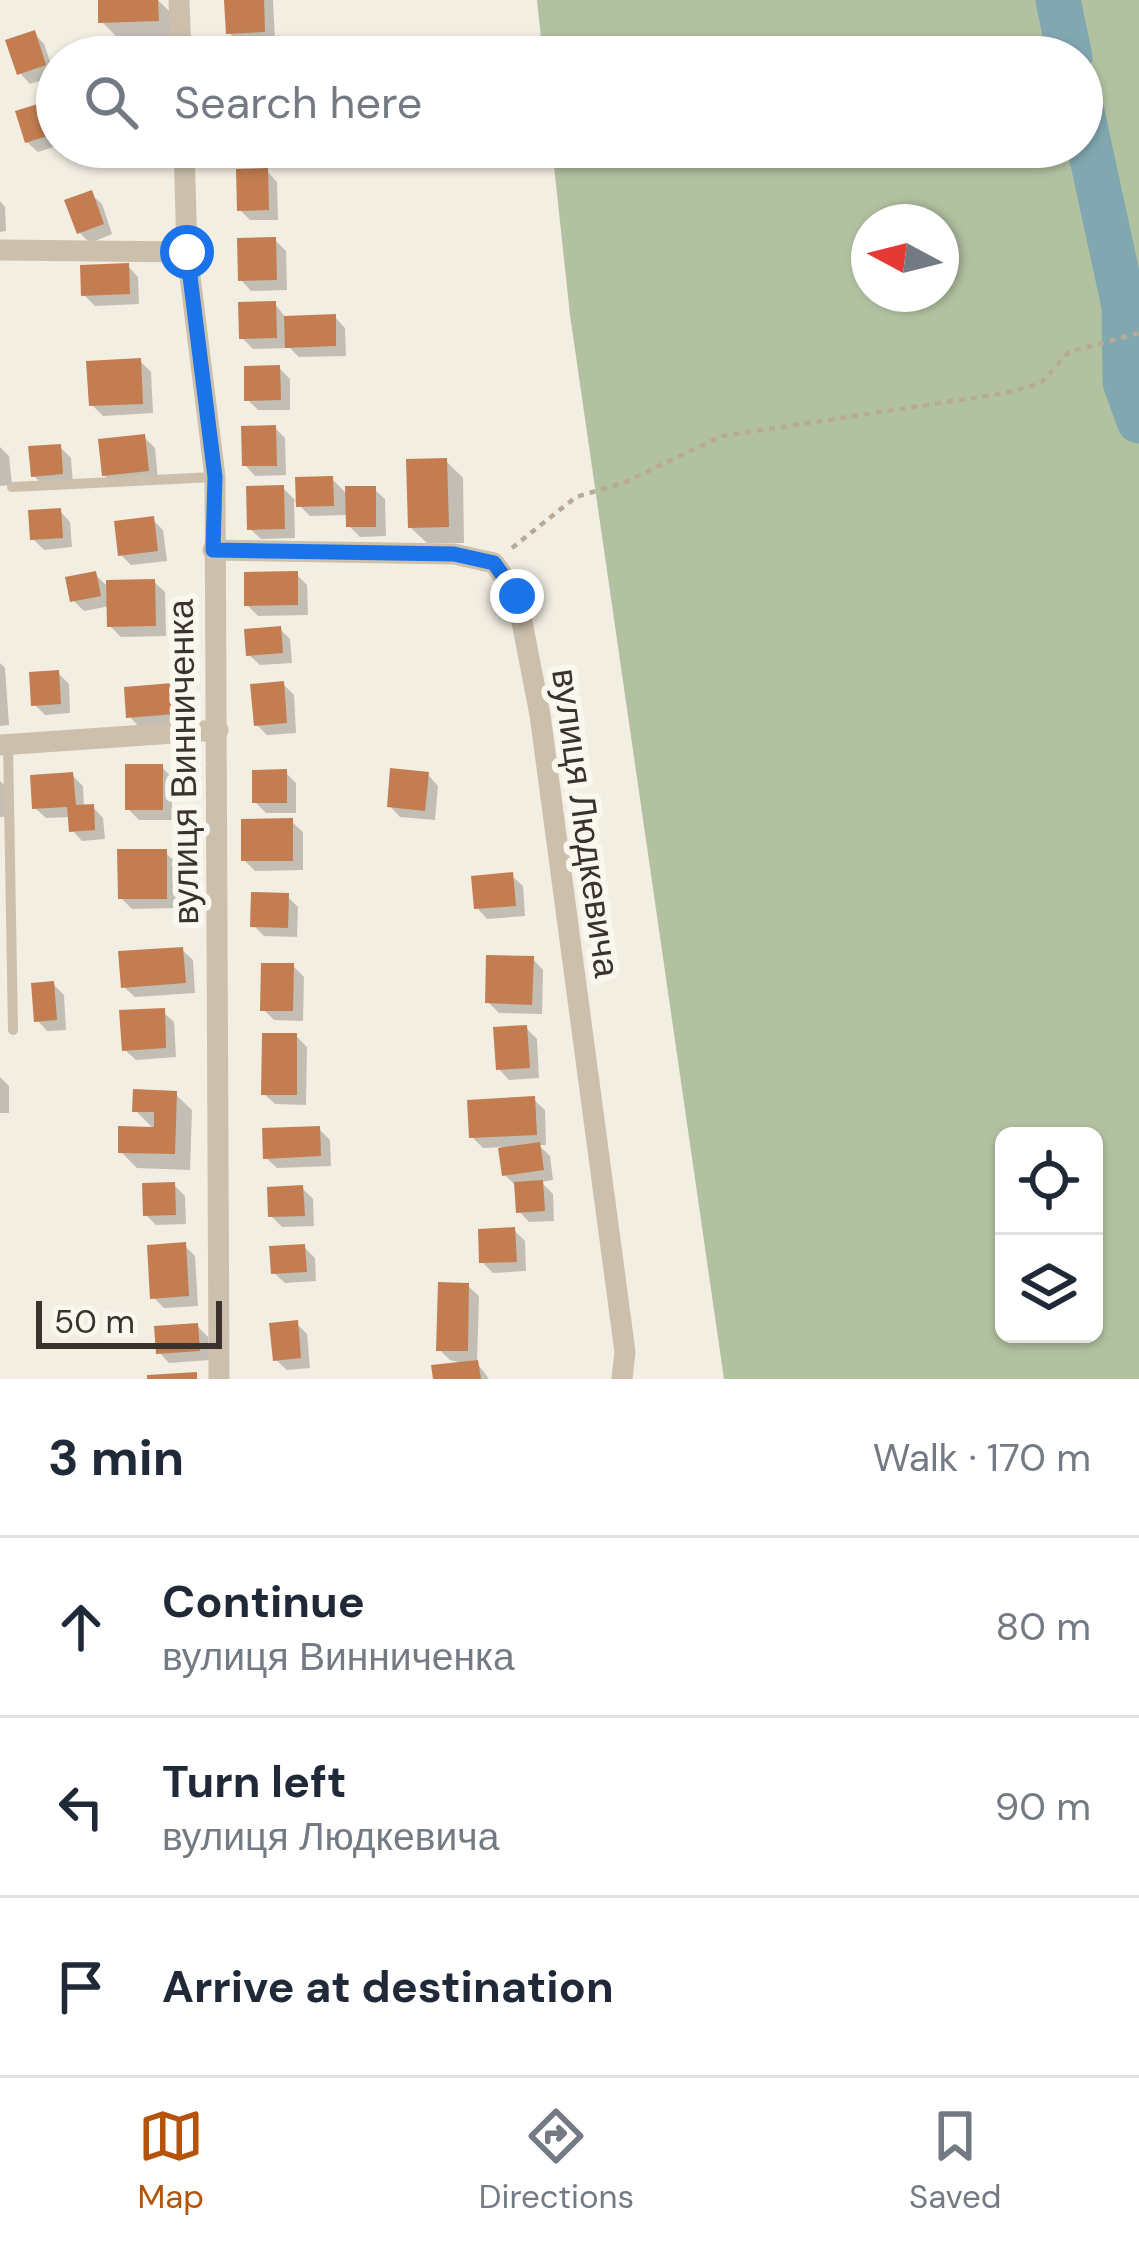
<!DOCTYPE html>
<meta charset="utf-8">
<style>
:root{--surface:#fff;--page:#f2f2f3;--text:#1f2937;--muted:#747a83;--line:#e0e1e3;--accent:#b45309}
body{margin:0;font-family:"DM Sans",sans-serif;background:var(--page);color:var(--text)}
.controls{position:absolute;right:36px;bottom:36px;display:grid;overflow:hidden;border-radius:18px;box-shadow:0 3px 9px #0004}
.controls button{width:108px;height:108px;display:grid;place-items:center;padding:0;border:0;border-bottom:3px solid var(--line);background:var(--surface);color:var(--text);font:60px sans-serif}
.compass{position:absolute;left:851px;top:204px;width:108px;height:108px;border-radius:50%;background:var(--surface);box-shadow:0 3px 9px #0004;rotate:277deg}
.scale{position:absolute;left:36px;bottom:30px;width:186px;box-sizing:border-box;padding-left:12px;border:6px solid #3a322c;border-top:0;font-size:33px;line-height:42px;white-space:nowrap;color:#3a322c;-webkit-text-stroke:9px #faf7ee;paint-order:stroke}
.stop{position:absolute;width:36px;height:36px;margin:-27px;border:9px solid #1a73e8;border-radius:50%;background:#fff}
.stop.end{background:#1a73e8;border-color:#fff;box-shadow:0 3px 12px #0008}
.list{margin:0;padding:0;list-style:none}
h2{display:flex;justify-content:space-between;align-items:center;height:156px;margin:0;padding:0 48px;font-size:51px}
h2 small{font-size:39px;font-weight:400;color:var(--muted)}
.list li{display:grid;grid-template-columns:78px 1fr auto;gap:36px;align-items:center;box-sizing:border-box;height:180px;padding:0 48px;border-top:3px solid var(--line)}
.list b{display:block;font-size:45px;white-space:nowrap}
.list p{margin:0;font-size:39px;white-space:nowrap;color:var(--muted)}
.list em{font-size:39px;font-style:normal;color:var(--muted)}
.icon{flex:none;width:66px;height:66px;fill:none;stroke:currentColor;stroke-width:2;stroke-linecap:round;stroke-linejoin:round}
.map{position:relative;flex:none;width:1139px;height:1379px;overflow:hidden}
.search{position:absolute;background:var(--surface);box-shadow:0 3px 9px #0004;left:36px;right:36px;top:36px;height:132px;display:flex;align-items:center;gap:30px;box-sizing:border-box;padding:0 42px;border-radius:66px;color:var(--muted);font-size:45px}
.sheet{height:696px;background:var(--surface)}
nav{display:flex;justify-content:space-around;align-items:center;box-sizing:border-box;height:168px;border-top:3px solid var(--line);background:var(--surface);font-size:33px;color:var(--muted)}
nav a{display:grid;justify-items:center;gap:6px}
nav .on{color:var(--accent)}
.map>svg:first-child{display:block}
.green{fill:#b2c2a1;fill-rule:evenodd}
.shadow{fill:#0003}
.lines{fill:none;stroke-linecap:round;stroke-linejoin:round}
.river{stroke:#81a7b0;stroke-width:45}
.building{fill:#c37d50}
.path{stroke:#b7aa97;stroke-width:4.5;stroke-dasharray:6 6;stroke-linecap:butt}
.service{stroke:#ccc0ad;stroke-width:10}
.minor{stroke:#ccc0ad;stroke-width:21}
.route{stroke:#1a73e8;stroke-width:15}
.labels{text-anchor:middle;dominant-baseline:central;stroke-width:12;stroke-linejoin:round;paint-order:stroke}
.street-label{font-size:36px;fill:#3a322c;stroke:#faf7ee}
</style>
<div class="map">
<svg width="1139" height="1379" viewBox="0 0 1139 1379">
<rect width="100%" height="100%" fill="#f3eee2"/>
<path class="green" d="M537,0H1139V1379H724L570,315L552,147H1082V57H543ZM941,222V294H869V222ZM1094,1136V1334H1004V1136Z"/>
<g class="shadow">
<path d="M101,0H158L174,16V37L118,38L101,21Z"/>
<path d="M227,0H273L275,41L240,44L229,33Z"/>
<path d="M34,33L44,44L55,76L30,84L20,73Z"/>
<path d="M57,101V146L38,152L27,142Z"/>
<path d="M245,147H286V151L249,152Z"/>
<path d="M267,171L277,182L278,220H250L240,210Z"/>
<path d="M91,194L102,204L112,234L90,243L79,232Z"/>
<path d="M0,201L5,207L6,231L0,232Z"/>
<path d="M275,240L286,251L287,290L251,291L241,280Z"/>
<path d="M128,266L138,277L139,304L95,306L84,295Z"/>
<path d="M275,304L286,318L335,317L345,328L346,356L299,357L290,348L253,349L242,338Z"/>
<path d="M140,361L151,372L153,413L103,416L92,405Z"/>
<path d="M279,368L290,379V410H258L247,399Z"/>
<path d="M275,428L285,438L286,475L255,476L245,465Z"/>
<path d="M144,437L155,448L158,481L115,486L104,475Z"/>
<path d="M0,447L9,456L12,485L0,486Z"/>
<path d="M60,447L71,458L73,484L44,486L33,475Z"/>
<path d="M446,461L463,478L464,543H427L410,527Z"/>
<path d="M332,479L348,495L374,489L385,499L386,536L360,537L349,526V515L310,516L294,500L295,538L261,539L250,529L283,488L299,504Z"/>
<path d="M60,511L70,522L72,547L44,550L33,539Z"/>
<path d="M153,520L163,530L167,561L131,565L120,554Z"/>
<path d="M296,574L307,585L308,615L258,616L247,605Z"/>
<path d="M96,575L109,588L154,582L165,592L166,636L121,637L110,626V606L84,611L73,600Z"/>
<path d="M280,629L290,639L292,663L260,665L249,655Z"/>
<path d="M0,663L5,668L9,725L0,726Z"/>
<path d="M58,673L69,684L70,713L45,715L34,704Z"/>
<path d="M283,684L294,695L296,733L267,735L256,724Z"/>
<path d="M183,686L194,696L196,723L139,727L129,716Z"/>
<path d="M162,767L172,778V820H139L128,809Z"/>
<path d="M285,772L296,783V813H266L255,802Z"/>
<path d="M72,775L83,786L84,808L93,807L103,818L105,839L82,841L72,830L71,817L46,818L35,808Z"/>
<path d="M428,775L438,786L435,820L400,817L390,806Z"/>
<path d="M0,781L8,789L10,816L0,817Z"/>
<path d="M292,822L303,832V870L255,871L244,860Z"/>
<path d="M165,852L176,863V908L132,909L121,898Z"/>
<path d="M512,876L523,886L525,916L487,919L477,908Z"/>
<path d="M287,896L298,907L297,937L264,936L253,925Z"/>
<path d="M182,950L193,960L195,993L135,997L124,987Z"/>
<path d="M533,959L543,970L542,1014L499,1013L488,1002Z"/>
<path d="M293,966L304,977L303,1021L274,1020L263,1009Z"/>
<path d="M53,984L64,995L66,1030L47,1031L37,1020Z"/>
<path d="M163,1012L174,1022L176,1057L136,1060L125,1050Z"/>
<path d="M526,1028L537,1039L539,1078L509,1080L499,1069Z"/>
<path d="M296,1036L307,1047L306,1105L275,1104L264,1094Z"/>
<path d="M0,1077L9,1086V1113H0Z"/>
<path d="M175,1094L192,1110L190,1170L137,1168L121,1152L155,1130L135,1110Z"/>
<path d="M534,1100L545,1110L546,1145H539L550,1156L553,1180L541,1182L553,1194L554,1221L529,1222L519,1211L517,1187L505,1175L501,1147L483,1148L472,1137Z"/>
<path d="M319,1129L330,1140L331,1166L277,1168L266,1158Z"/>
<path d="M174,1185L185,1196L186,1224L156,1225L145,1214Z"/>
<path d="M302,1188L313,1199L314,1226L282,1227L271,1216Z"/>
<path d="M514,1230L525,1241L526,1271L493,1273L482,1262Z"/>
<path d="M184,1245L195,1256L198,1306L164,1308L153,1297Z"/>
<path d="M304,1247L315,1258L316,1281L285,1283L274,1273Z"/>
<path d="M468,1286L479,1296L477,1363L489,1379H436L466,1364L450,1360L439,1349Z"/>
<path d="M297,1324L307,1334L310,1368L287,1370L276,1360Z"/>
<path d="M197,1326L208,1337L209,1360L169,1363L159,1352Z"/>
</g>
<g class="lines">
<g class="river">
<path d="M1058,0L1070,57"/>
<path d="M1082,112L1124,306L1125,382L1139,421"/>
</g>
</g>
<g class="building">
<path d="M98,0H158L159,21L98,23Z"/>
<path d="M224,0H264L265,32L226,34Z"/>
<path d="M35,30L46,65L17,75L5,40Z"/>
<path d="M57,98V133L25,143L15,111Z"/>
<path d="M268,168L269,210L237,211L236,169Z"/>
<path d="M92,190L104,224L77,234L64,200Z"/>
<path d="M276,237L277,280L238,281L237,238Z"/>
<path d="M129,263L130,294L81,296L80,265Z"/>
<path d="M276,301L277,338L239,339L238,302Z"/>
<path d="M336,314V346L285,348L284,316Z"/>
<path d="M141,358L143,404L89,406L86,361Z"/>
<path d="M280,365L281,400L244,401V366Z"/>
<path d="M276,425L277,466H242L241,426Z"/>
<path d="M145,434L149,471L102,476L98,439Z"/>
<path d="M61,444L63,474L31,477L28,446Z"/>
<path d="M447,458L449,527L408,528L406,459Z"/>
<path d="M333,476L334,506L296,507L295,477Z"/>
<path d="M284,485L285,529L247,530L246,486Z"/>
<path d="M345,486H376V527H346Z"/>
<path d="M61,508L63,538L30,540L28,510Z"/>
<path d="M154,516L158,551L118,556L114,521Z"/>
<path d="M96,571L101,596L70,602L65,577Z"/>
<path d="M298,571V605L244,606V572Z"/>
<path d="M155,579L156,626L107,627L106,580Z"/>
<path d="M281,626L283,653L246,656L244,629Z"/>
<path d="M59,670L61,704L31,706L29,672Z"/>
<path d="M284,681L287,723L254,726L250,684Z"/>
<path d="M185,682L187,713L126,718L124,687Z"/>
<rect x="125" y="764" width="38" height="46"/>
<path d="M390,768L429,772L425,811L387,807Z"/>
<path d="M287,769V803H252V770Z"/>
<path d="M73,772L76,805L94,804L95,830L69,832L67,807L32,809L30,775Z"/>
<path d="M293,818V861H241V819Z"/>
<path d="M117,849H167V899H118Z"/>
<path d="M513,872L516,906L474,909L471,876Z"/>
<path d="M251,892L289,893L288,928L250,927Z"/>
<path d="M183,947L186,983L121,988L118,951Z"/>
<path d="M486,955L534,956L532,1005L485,1003Z"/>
<path d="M261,963H294L293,1011H260Z"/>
<path d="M54,981L57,1020L34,1022L31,983Z"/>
<path d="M165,1008L166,1048L122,1051L119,1010Z"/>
<path d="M527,1025L530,1068L496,1070L493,1027Z"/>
<path d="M262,1033H297V1095H261Z"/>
<path d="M133,1089L177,1091L175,1154L118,1153V1126L154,1127V1112H132Z"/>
<path d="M535,1096L537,1135L469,1138L467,1100Z"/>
<path d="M320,1126L321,1156L263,1159L262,1128Z"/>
<path d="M540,1142L544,1170L502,1176L498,1148Z"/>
<path d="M543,1180L545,1211L516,1213L514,1182Z"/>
<path d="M175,1182L176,1215L143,1216L142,1183Z"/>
<path d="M303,1185L305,1216L268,1217L267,1187Z"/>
<path d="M515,1227L517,1262L479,1263L478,1229Z"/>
<path d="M186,1242L189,1296L150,1299L147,1245Z"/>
<path d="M305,1244L307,1272L271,1274L269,1246Z"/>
<path d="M438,1282L469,1283L468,1351H436Z"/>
<path d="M298,1320L301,1358L273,1361L269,1323Z"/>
<path d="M198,1323L200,1351L156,1354L154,1326Z"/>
<path d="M478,1360L481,1379H433L431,1365Z"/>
<path d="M197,1372V1379H147V1375Z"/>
</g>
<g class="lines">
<path class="path" d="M512,548L576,497L623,483L722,436L1006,393L1041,383L1069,352L1139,333"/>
<g class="service">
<path d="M12,487L215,477"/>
<path d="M8,745L13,1030"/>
</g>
<g class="minor">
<path d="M179,0L181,57"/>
<path d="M223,57L466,55"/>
<path d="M184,147L187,252L215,477L219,1379"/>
<path d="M0,250L187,252"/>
<path d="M213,550L454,554L494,563L517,596L540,715L625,1352L622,1379"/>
<path d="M0,745L218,730"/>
</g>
</g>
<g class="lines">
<path class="route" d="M187,252L215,477L213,550L454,554L494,563L517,596"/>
</g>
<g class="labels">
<g class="street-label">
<text transform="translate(183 762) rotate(-91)">вулиця Винниченка</text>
<text transform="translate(586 823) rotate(82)">вулиця Людкевича</text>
</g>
</g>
</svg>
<div class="controls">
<button><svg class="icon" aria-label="locate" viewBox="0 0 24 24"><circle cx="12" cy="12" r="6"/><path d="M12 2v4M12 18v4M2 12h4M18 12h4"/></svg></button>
<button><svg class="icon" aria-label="layers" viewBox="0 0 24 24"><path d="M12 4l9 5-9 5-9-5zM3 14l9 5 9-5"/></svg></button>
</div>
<svg class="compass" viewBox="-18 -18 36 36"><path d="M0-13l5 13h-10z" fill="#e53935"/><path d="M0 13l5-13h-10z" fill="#747a83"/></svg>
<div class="scale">50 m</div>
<div class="stop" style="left:187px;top:252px"></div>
<div class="stop end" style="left:517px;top:596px"></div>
<div class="search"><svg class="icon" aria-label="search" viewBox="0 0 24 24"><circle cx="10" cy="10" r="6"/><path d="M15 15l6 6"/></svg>Search here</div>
</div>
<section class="sheet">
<h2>3 min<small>Walk · 170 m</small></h2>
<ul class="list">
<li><svg class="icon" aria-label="ahead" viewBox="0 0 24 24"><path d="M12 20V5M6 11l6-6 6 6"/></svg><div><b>Continue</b><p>вулиця Винниченка</p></div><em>80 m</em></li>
<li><svg class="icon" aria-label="left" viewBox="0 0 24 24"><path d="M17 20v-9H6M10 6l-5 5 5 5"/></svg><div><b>Turn left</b><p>вулиця Людкевича</p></div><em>90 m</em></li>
<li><svg class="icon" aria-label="arrive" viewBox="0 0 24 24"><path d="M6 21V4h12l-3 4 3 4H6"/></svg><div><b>Arrive at destination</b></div></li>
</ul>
</section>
<nav>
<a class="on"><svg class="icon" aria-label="map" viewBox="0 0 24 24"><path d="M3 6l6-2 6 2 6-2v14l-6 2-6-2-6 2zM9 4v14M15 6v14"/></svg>Map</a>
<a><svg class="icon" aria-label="directions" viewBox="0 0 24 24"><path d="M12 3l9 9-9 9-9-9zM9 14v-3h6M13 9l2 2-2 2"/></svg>Directions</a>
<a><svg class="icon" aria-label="saved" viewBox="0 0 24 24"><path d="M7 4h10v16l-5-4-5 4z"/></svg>Saved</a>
</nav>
